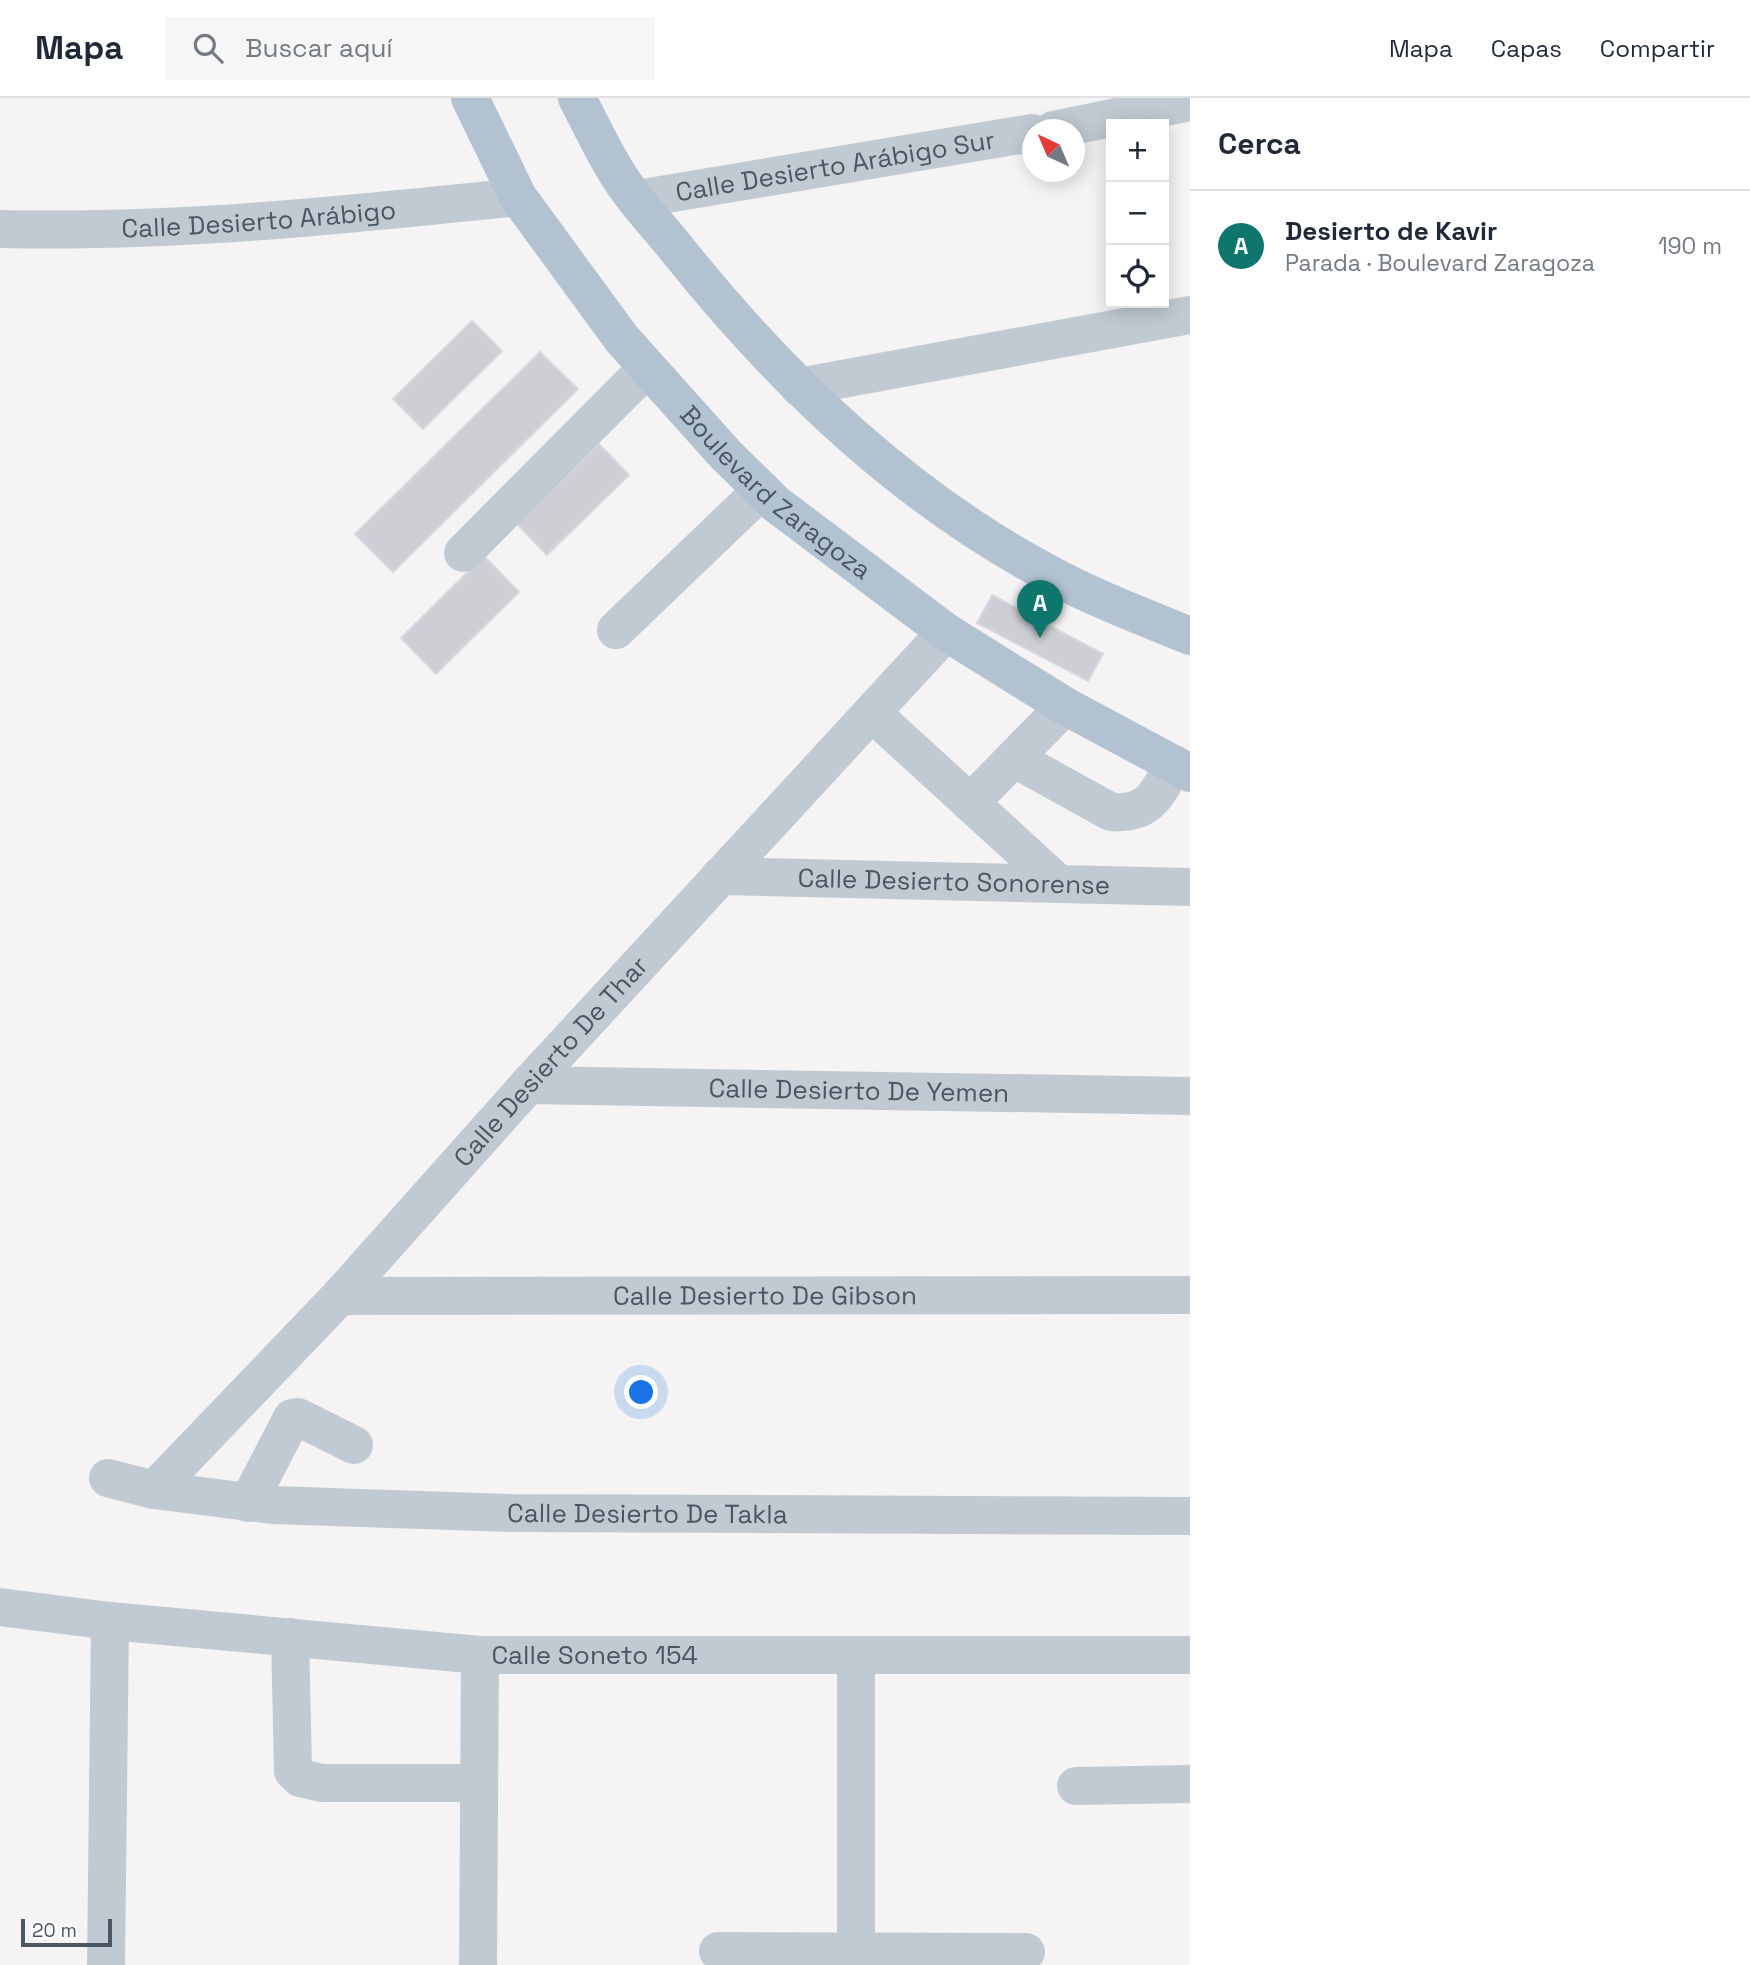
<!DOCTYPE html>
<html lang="es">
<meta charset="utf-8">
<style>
:root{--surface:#fff;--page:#f6f6f7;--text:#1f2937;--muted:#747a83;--line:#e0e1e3;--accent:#0f766e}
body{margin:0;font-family:"Space Grotesk",sans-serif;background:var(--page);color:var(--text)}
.controls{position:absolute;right:21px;top:21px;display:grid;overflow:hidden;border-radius:0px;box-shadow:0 4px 18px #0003}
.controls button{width:63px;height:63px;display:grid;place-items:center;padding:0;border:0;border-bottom:2px solid var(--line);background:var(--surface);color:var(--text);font:35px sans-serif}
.compass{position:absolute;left:1022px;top:21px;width:63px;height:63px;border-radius:50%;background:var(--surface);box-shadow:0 4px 18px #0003;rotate:316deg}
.scale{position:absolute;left:21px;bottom:18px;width:91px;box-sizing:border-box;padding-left:7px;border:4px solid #4a5661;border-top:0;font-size:19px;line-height:24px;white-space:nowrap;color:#4a5661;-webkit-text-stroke:5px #fff;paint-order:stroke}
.you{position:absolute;left:642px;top:1295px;width:24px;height:24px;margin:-18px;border:5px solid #fff;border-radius:50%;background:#1a73e8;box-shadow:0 0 0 10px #1a73e833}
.badge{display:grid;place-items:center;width:46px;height:46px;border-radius:50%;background:var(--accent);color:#fff;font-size:23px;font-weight:700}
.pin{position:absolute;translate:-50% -58px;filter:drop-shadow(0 2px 4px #0008)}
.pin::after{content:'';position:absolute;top:37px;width:24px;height:21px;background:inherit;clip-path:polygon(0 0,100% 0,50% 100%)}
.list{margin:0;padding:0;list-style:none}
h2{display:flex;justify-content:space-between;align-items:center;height:91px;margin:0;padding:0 28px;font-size:30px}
h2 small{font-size:23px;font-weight:400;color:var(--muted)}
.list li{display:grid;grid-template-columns:46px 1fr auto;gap:21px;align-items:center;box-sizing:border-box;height:112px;padding:0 28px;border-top:2px solid var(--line)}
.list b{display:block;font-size:26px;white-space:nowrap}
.list p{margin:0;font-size:23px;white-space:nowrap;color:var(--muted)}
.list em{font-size:23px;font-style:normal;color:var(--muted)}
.icon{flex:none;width:38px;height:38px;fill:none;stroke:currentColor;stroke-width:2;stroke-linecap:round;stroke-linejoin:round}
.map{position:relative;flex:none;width:1190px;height:1867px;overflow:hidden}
header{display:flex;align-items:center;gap:42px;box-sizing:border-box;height:98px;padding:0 35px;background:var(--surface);border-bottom:2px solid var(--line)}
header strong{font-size:33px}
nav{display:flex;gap:38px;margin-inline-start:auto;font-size:24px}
.search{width:490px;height:63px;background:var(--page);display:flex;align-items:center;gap:18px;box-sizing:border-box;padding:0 24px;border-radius:0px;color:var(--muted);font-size:26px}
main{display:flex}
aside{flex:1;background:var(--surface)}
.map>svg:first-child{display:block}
.building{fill:#cdcfd5;stroke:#d7d9de;stroke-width:2}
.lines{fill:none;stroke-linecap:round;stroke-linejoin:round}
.minor{stroke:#c1cad2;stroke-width:38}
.major{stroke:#b3c2d1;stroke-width:38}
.labels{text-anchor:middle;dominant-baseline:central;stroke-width:5;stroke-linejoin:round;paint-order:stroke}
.street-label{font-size:26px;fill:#4a5661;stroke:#fff}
</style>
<header>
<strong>Mapa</strong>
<div class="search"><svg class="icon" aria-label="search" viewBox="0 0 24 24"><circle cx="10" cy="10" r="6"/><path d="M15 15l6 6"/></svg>Buscar aquí</div>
<nav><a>Mapa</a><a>Capas</a><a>Compartir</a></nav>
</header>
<main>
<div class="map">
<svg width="1190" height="1867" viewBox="0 0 1190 1867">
<rect width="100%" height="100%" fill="#f5f3f3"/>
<g class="building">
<path d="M472,223L502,253L423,331L393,301Z"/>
<path d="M540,254L578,291L393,474L355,436Z"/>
<path d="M599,346L629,377L547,457L517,426Z"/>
<path d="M484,458L519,494L436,576L401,540Z"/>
<path d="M992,497L1103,556L1088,583L977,525Z"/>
</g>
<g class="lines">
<g class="minor">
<path d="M1053,32L1190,4"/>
<path id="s1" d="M637,101L1032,35"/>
<path id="s2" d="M0,131C174,135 345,117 518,99"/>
<path d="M799,289L1190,217"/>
<path d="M463,455L647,270"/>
<path d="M616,532L762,392"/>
<path d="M872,615L1059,786"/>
<path d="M1015,661L1111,714C1150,717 1157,696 1174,666"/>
<path d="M970,705L1065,608"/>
<path id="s3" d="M720,778L1190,789"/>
<path id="s4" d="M528,987L1190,998"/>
<path id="s5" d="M340,1198L1190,1197"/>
<path id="s6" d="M108,1380L154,1392L272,1407L511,1415L1190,1418"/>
<path id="s7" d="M154,1392L340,1198L528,987L946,534"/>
<path d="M248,1405L292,1320L298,1319L354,1347"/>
<path id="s8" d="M0,1509L110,1523L480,1557H1190"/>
<path d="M290,1539L293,1673L300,1680L322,1685H479"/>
<path d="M1076,1688L1190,1686"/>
<path d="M718,1853L1026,1854"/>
<path d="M106,1867L110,1523"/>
<path d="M478,1867L480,1557"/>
<path d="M856,1867V1557"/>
</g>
<g class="major">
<path id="s9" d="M470,0L518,99L622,241L726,357L776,406L946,534L1065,608L1190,675"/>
<path d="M577,0C590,25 602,51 617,75C633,102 657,126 676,150C777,277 897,393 1040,471C1088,498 1139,517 1190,538"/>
</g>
</g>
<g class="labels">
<g class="street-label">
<text stroke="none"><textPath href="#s1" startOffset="201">Calle Desierto Arábigo Sur</textPath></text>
<text stroke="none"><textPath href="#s2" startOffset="259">Calle Desierto Arábigo</textPath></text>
<text stroke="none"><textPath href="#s9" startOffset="504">Boulevard Zaragoza</textPath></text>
<text stroke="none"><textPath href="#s3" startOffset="234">Calle Desierto Sonorense</textPath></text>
<text stroke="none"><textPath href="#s7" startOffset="584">Calle Desierto De Thar</textPath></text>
<text stroke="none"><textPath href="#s4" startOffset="331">Calle Desierto De Yemen</textPath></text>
<text stroke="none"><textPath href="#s5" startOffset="425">Calle Desierto De Gibson</textPath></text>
<text stroke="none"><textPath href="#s6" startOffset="542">Calle Desierto De Takla</textPath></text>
<text stroke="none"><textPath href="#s8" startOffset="597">Calle Soneto 154</textPath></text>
</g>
</g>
</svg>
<div class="controls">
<button>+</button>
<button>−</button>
<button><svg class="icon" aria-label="locate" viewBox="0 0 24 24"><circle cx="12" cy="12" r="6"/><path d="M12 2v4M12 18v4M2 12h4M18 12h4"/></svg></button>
</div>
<svg class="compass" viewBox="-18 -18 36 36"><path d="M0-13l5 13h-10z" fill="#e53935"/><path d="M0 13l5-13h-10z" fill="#747a83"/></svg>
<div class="scale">20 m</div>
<div class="you"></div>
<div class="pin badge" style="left:1040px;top:540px">A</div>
</div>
<aside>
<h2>Cerca<small></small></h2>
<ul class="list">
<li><span class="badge">A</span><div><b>Desierto de Kavir</b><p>Parada · Boulevard Zaragoza</p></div><em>190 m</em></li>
</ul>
</aside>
</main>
